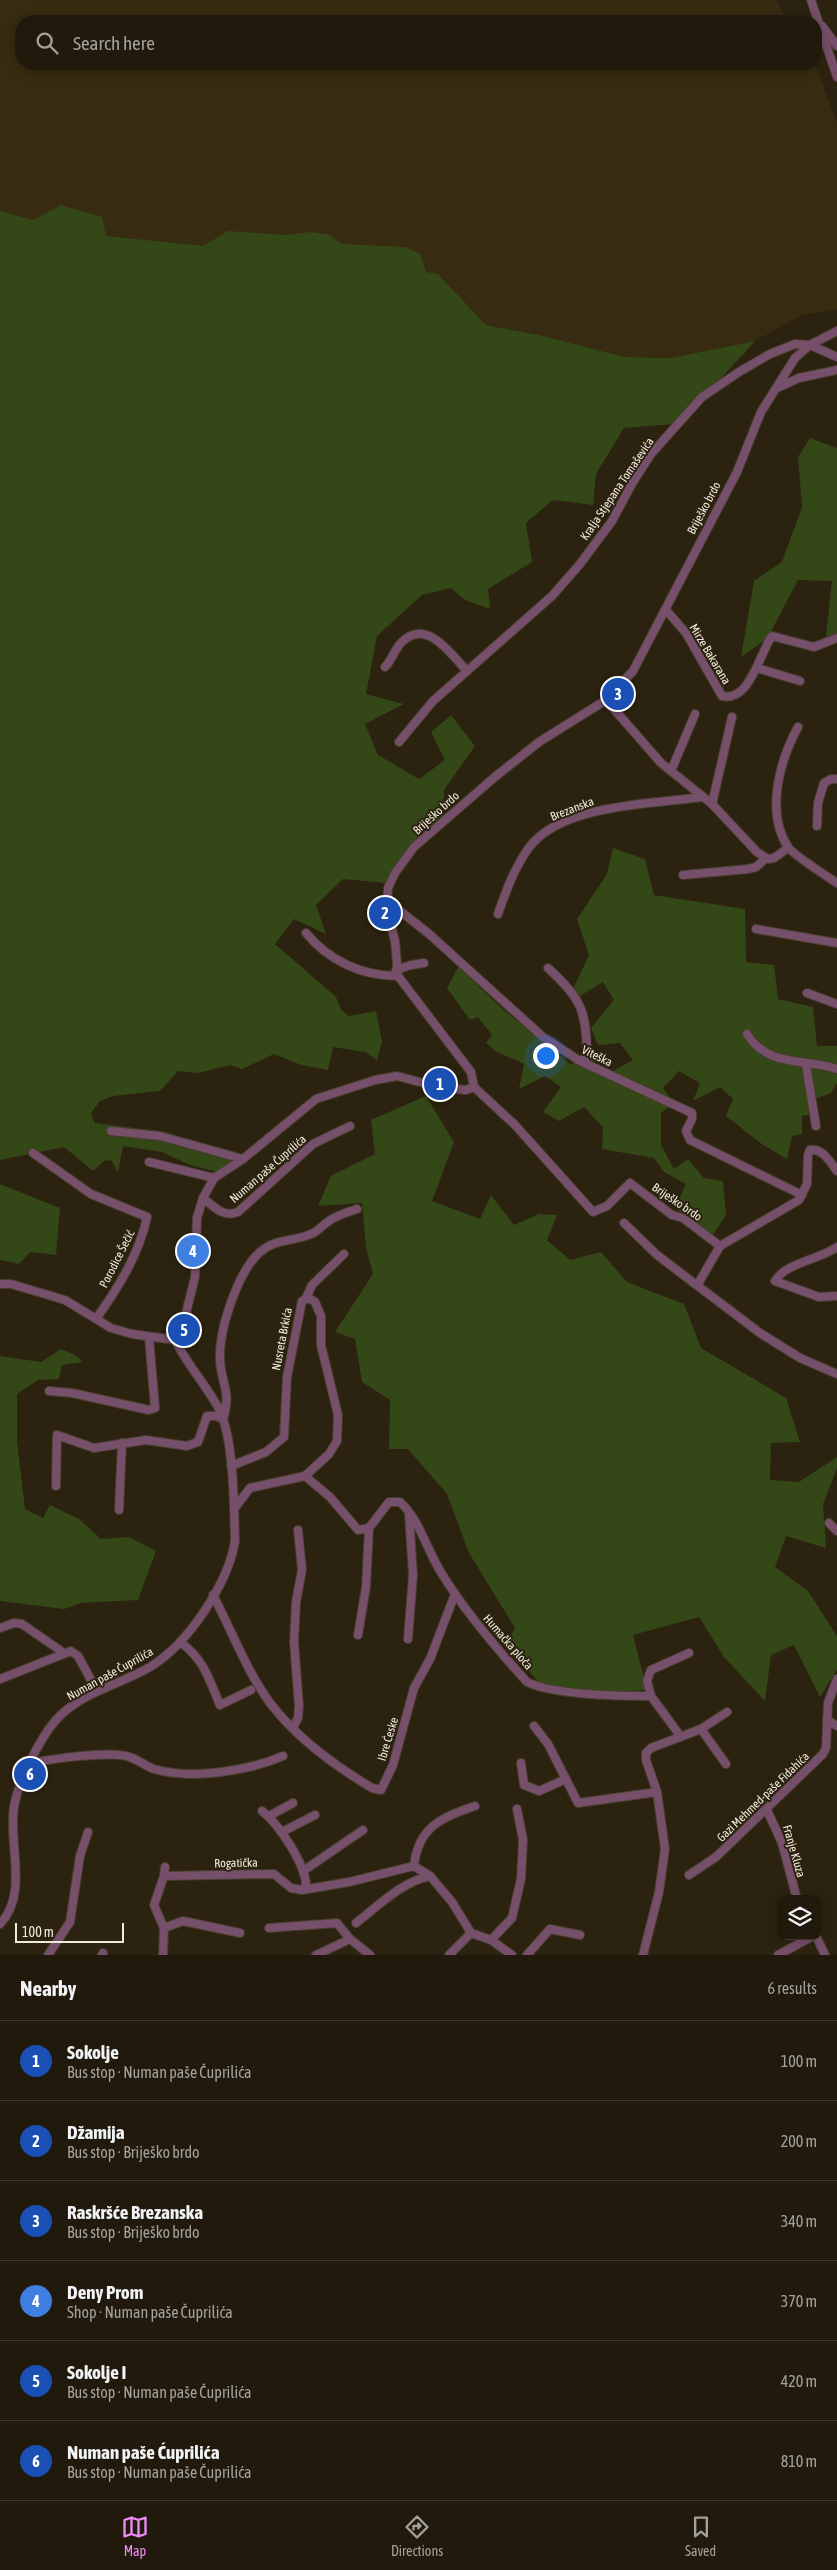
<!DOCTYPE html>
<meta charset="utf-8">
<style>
:root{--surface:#211a0c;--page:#292315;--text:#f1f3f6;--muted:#a2a19d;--line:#3e382d;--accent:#ef8bf7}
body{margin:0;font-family:"Asap Condensed",sans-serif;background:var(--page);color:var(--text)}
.controls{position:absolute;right:15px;bottom:15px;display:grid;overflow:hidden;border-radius:10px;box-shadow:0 2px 12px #0003}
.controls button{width:45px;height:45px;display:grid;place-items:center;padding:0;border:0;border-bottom:1px solid var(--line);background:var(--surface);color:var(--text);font:25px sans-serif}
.scale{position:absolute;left:15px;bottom:12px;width:109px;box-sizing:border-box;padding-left:5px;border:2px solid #f0eade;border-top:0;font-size:14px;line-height:18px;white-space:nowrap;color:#f0eade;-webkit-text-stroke:4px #2c2210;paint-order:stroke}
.you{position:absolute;left:545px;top:1055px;width:18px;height:18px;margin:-12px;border:4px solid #fff;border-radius:50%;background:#1a73e8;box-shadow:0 0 0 8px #1a73e833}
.badge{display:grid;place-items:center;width:32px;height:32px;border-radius:50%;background:var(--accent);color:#fff;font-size:16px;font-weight:700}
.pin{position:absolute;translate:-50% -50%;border:2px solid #fff;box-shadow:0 1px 5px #0006}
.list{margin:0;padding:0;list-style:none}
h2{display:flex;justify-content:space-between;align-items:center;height:65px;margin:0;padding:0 20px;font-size:21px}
h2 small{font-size:16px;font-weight:400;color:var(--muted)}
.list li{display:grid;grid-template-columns:32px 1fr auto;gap:15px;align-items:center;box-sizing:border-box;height:80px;padding:0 20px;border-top:1px solid var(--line)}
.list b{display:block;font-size:19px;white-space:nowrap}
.list p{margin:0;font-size:16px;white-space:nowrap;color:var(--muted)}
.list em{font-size:16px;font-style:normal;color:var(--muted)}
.icon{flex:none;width:28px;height:28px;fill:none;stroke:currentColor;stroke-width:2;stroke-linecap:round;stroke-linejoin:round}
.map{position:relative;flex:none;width:837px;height:1955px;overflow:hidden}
.search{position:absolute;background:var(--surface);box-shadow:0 2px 12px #0003;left:15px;right:15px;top:15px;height:55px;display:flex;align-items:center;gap:12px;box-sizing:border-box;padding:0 18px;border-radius:20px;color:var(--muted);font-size:19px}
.sheet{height:545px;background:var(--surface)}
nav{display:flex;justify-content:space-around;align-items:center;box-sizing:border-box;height:70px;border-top:1px solid var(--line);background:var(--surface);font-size:14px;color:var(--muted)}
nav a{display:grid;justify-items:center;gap:2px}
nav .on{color:var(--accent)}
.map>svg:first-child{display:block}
.built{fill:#372b11}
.green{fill:#344717}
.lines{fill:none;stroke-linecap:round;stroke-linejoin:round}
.minor-casing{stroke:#473e2d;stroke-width:10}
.minor{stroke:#764f6a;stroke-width:8}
.labels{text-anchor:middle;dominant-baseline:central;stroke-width:4;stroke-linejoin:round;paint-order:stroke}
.street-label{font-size:12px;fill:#f0eade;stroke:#2c2210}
</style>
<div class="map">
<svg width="837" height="1955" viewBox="0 0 837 1955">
<rect width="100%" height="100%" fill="#2c2210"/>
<path class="built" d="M0,0H776L789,21H21V64H815L837,122V310L802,315L755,341L671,358L625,357L539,335L486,325L438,274L0,230Z"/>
<g class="green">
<path d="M61,205L102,217L106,236L203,246L228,231L285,235L311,232L330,235L342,244L406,247L420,254L426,272L438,274L486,325L539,335L625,357L671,358L755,341L703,398L674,424L624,428L596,474L593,505L553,500L526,523L532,562L488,589L490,609L465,600L451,588L422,595L377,636L366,694L404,704L365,724L378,755L419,779L445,760L431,732L451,715L475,746L444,790L443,824L412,847L386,883L343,879L316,905L326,934L294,919L275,944L336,997L341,1010L349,1016L376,1011L382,1041L377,1060L365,1052L333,1047L328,1070L301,1065L274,1054L242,1069L230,1065L198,1073L178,1071L160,1091L113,1096L100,1101L91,1113L95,1123L166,1132L240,1157L217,1172L190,1165L162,1152L123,1146L118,1172L111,1160L104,1161L93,1171L64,1147L0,1160V211L33,220Z"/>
<path d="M810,438L837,448V636H826L832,581L798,580L767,639L741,657L754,581L782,562L802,507L798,457Z"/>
<path d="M613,848L645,859L654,895L745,909L746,962L774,965L778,999L813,1007L817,1046H837V1083L831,1093L815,1099L812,1114L802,1116V1134L792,1136L787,1159L763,1145L726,1116L733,1099L720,1087L693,1101L700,1083L679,1071L663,1088L673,1103L661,1113V1145L674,1169L688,1159L704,1178L723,1181L726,1215L713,1235L675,1208L686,1184L664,1172L654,1158L602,1149L603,1127L584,1107L559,1121L543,1112L561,1087L545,1076L519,1089L524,1064L495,1051L486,1043L492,1035L478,1017L470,1020L447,988L463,958L471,979L504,1010L570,1064L592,1057L600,1072L610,1073L633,1060L620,1043L598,1045L591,1028L614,1000L603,982L580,996L574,987L589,955L577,919L607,874Z"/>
<path d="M426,1096L454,1142L432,1201L480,1219L491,1195L514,1225L539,1214L557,1215L547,1240L570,1260L601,1252L627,1282L684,1304L701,1348L786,1398L800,1442L771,1443L770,1480L799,1482L837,1457V1468L823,1504L826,1548L786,1536L775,1567L808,1591L837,1636V1670L820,1697L794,1645L771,1655L765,1701L724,1657L699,1617L633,1635L647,1690L604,1692L541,1685L506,1645L515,1628L469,1553L447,1494L408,1449H389L390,1400L362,1382L355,1339L335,1332L373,1274L366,1248L362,1203L318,1206L331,1176L375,1154L371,1120Z"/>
<path d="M0,1184L60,1208L56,1255L30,1252L19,1264L0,1260Z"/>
<path d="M61,1349L75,1355L83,1362L62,1365L59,1379L38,1380L17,1394V1441L25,1509L43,1518L50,1505L79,1519L101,1539L129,1537L156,1551L138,1600L81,1603L64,1609L0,1601V1356L41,1362Z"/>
</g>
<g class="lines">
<defs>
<g id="minor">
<path d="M811,0L837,77"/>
<path d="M822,26L837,46"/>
<path d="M779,387L799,378L837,370"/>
<path d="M666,610L686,633L722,696C750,703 760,652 772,636L814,647L837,638"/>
<path d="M385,667C392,660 394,651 400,644C425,616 449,652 467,671"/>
<path d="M757,668L800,681"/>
<path d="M606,700L661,763L712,804L757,852L768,859L774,858L788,848"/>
<path d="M798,727C780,760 765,812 788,847C793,855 827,876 837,883"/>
<path d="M399,742L433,701L552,596L580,564L612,521L633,482L651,454L702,397L739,372L770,354L795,344L810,345L837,357"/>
<path d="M671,771L695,714"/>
<path d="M712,804L732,717"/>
<path d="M817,826L818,803L824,783L831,779H837"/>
<path d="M683,875L748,869L756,867L766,858"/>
<path d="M386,900L428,933L543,1037L580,1061L692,1113V1119L686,1131L690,1140L802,1195"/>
<path d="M498,914C506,891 514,869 528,849C559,804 653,804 702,797"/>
<path d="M756,929L837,943"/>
<path d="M306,933C329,961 362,976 398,976"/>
<path d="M548,968C581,999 586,1009 587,1054L584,1060H578"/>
<path d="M396,970L411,965L424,963"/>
<path d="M807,993L837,1004"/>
<path d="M747,1034C768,1068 805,1058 837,1069"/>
<path d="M806,1065L816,1126"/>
<path d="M111,1131L160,1136L243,1159"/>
<path d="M33,1153L91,1194L147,1217C139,1255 118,1288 96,1319"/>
<path d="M149,1162L214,1178"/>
<path d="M203,1198C214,1207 224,1218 238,1212L313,1144L350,1126"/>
<path d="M624,1223L657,1255L760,1333L800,1358L837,1374"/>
<path d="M720,1246L683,1218L672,1215L630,1183L607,1206L593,1212L515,1125L474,1087L471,1072L398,976L395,941L387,911L388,888L395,873L414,847L496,776L539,742L606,700L633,671L737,472L761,412L795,358L810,345L837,331"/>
<path d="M837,1247C821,1259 785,1263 775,1281L819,1297L837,1296"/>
<path d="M0,1284H11L65,1300L111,1328L132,1334L175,1340"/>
<path d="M698,1284L720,1246L799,1200L807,1184L808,1155L810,1150C823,1148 830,1162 837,1171"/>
<path d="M306,1298L312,1285L344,1254"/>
<path d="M175,1340L184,1321L195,1277L197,1218L203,1198L214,1178L243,1159L316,1099L375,1080L397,1076L438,1087L466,1090L474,1087"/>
<path d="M49,1391L72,1393L149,1410L155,1408L149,1337"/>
<path d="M231,1466L266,1452L284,1437L287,1377L302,1301L309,1298L315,1302L321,1316V1345L338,1415L337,1441L329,1454L305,1476"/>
<path d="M56,1486L57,1435L94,1448L146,1440L187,1446L198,1442L207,1416H216L223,1419C232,1391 221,1385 220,1359C219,1329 239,1266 264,1249C277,1239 296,1241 311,1234C319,1231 322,1225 329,1221C337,1215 348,1212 357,1209"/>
<path d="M234,1509L250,1488L305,1476L330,1497L358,1530L369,1528L389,1502H400C420,1520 427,1551 442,1574C466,1613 496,1648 527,1682C554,1695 619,1696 651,1696L681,1737"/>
<path d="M119,1510L122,1443"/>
<path d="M829,1523L837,1531"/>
<path d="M213,1595C232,1631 246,1670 270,1703C296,1737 335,1766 372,1788L381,1790L393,1765L414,1688L430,1659L455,1594"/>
<path d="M0,1628L14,1623L22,1624L64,1653"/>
<path d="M358,1635L366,1587L369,1528"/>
<path d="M408,1639L413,1575L409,1514"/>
<path d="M180,1642C204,1659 209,1679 220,1705L251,1690"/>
<path d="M0,1679L71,1651L78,1656L97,1691"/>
<path d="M651,1696L647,1681L651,1670L689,1653"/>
<path d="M827,1720L837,1726"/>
<path d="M534,1726L548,1744L578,1803L657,1792"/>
<path d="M293,1727L298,1718L299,1706L294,1642L296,1602L302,1570L298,1530"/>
<path d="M701,1729L726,1764"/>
<path d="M30,1763C53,1759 106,1751 126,1756C136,1758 145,1766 154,1769C191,1780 248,1771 283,1756"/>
<path d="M521,1763L524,1785L539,1791L566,1779"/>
<path d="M475,1806C442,1817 418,1827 414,1866L430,1876L452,1902L471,1933L491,1940L512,1955"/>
<path d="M767,1810L782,1843L797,1899"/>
<path d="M262,1811C279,1824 306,1865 306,1886L302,1890"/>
<path d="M269,1816L293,1803"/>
<path d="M282,1832L315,1815"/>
<path d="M303,1871L363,1830"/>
<path d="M689,1875L716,1857L823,1754L826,1748L828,1703L837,1679"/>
<path d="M164,1876L274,1874L291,1888L302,1890L349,1882L414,1866"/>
<path d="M356,1923C378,1906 403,1881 430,1876"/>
<path d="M0,1924C29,1894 8,1844 14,1807C18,1782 39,1740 55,1721C79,1693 119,1685 150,1667C188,1644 228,1584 235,1541C234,1507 234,1435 218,1407C205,1384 187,1364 175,1340"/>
<path d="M164,1928L183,1921L240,1933"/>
<path d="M269,1928L337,1923L350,1939L370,1955"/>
<path d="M816,1936L825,1955"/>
<path d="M491,1940L512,1918L521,1879L523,1840L517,1809"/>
<path d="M48,1955L70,1922L80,1856L88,1832"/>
<path d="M102,1955L103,1953"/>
<path d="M163,1955L164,1928L154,1905L164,1876L165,1867"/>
<path d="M316,1955L350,1939"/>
<path d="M449,1955L471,1933"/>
<path d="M527,1955L550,1929L580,1935"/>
<path d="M643,1955L659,1892L665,1849L657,1792L646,1760V1753L651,1748L701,1729L727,1712"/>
<path d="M778,1955L813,1936"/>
</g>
</defs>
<use href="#minor" class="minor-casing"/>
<use href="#minor" class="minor"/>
</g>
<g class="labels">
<g class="street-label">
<text transform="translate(617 489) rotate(-56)">Kralja Stjepana Tomaševića</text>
<text transform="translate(704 508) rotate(-62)">Briješko brdo</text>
<text transform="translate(710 654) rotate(59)">Mirze Bakarana</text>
<text transform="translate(572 809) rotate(-21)">Brezanska</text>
<text transform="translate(436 813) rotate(-42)">Briješko brdo</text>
<text transform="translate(597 1056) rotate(26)">Viteška</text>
<text transform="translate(268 1169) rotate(-41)">Numan paše Čuprilića</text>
<text transform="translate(677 1202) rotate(34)">Briješko brdo</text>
<text transform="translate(117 1259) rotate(-63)">Porodice Šečić</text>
<text transform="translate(282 1339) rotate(-79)">Nusreta Brkića</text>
<text transform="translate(508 1642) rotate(49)">Humačka ploča</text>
<text transform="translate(110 1674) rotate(-29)">Numan paše Čuprilića</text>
<text transform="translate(388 1739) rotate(-73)">Ibre Ćeske</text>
<text transform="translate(763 1797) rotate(-44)">Gazi Mehmed-paše Fidahića</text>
<text transform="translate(794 1851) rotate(74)">Franje Kluza</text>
<text transform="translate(236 1863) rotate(-1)">Rogatička</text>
</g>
</g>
</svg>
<div class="controls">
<button><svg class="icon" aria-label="layers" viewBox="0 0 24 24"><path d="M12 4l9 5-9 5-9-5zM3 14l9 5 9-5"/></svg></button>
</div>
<div class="scale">100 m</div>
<div class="you"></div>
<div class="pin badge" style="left:440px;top:1084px;background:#1a4fb4">1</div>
<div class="pin badge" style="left:385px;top:913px;background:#1a4fb4">2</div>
<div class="pin badge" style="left:618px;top:694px;background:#1a4fb4">3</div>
<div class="pin badge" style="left:193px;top:1251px;background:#3f7fe0">4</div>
<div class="pin badge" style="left:184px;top:1330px;background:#1a4fb4">5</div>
<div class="pin badge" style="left:30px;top:1774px;background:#1a4fb4">6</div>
<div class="search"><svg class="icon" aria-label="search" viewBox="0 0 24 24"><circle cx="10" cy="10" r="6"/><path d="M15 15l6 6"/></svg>Search here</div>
</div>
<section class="sheet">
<h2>Nearby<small>6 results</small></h2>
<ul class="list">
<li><span class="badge" style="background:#1a4fb4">1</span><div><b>Sokolje</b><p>Bus stop · Numan paše Čuprilića</p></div><em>100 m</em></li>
<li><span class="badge" style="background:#1a4fb4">2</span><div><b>Džamija</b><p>Bus stop · Briješko brdo</p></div><em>200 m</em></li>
<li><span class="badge" style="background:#1a4fb4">3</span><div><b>Raskršće Brezanska</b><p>Bus stop · Briješko brdo</p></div><em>340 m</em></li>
<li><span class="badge" style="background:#3f7fe0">4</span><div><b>Deny Prom</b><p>Shop · Numan paše Čuprilića</p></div><em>370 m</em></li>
<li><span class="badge" style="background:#1a4fb4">5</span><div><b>Sokolje I</b><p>Bus stop · Numan paše Čuprilića</p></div><em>420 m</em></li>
<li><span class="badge" style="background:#1a4fb4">6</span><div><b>Numan paše Ćuprilića</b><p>Bus stop · Numan paše Čuprilića</p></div><em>810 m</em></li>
</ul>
</section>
<nav>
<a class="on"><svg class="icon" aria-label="map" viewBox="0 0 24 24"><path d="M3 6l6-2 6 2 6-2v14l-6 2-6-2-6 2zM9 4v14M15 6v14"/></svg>Map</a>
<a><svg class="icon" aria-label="directions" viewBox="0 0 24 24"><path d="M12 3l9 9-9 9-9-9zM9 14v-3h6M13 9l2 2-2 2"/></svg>Directions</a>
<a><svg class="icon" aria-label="saved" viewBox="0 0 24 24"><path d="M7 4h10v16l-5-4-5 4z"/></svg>Saved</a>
</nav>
